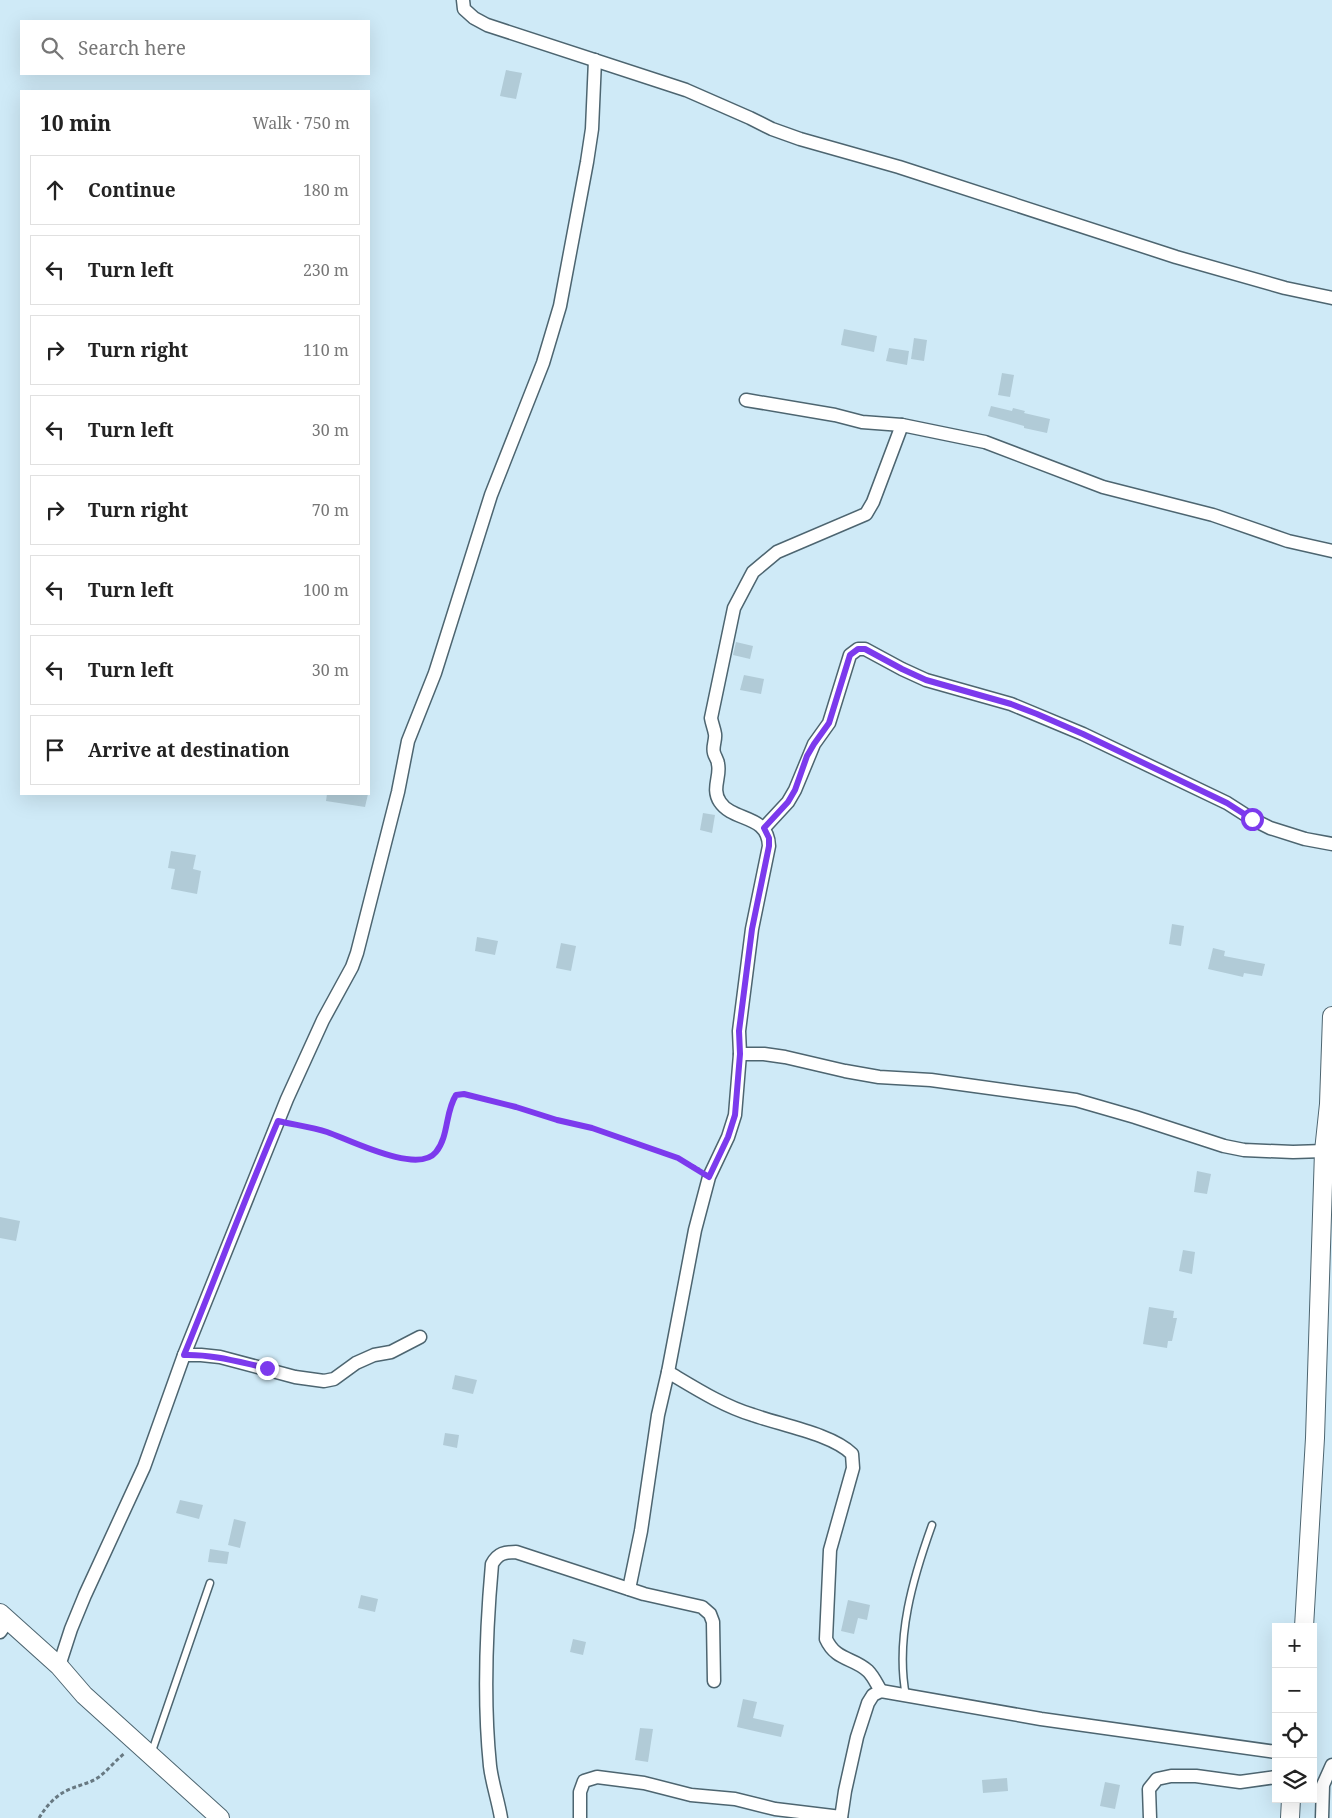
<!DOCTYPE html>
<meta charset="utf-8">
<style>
:root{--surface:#fff;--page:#f2f2f2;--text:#222;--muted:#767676;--line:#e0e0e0}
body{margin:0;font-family:"Noto Serif",serif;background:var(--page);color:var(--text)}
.controls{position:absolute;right:15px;bottom:15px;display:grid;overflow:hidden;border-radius:0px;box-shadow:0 5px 20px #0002}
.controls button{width:45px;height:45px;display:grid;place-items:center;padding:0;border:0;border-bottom:1px solid var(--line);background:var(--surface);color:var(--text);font:25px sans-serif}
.stop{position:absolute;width:15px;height:15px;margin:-11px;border:4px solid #7c3aed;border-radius:50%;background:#fff}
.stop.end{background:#7c3aed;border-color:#fff;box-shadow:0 1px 5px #0008}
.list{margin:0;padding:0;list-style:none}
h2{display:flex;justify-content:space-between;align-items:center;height:65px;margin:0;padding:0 20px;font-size:21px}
h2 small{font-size:16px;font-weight:400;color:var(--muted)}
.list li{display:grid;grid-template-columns:32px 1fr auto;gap:15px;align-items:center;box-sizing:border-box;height:70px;margin:0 10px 10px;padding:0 10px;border:1px solid var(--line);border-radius:0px}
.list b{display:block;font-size:19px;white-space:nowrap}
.list em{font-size:16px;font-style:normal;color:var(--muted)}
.icon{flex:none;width:28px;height:28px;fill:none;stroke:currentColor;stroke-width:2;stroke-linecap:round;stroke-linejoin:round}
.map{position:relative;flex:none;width:1332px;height:1818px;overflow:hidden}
.search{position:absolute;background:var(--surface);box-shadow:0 5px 20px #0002;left:20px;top:20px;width:350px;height:55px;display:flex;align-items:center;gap:12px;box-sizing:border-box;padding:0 18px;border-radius:0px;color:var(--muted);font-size:19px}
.panel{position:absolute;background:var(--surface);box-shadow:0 5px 20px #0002;left:20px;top:90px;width:350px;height:705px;border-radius:0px}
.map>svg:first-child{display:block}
.building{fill:#b1cbd7}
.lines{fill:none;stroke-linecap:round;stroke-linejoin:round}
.service-casing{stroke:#4d6570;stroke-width:9}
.minor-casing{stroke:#4d6570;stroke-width:15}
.secondary-casing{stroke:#4d6570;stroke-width:20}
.path{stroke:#687982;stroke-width:3;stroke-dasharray:4 2.5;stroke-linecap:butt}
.service{stroke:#fff;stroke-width:6}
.minor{stroke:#fff;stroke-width:12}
.secondary{stroke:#fff;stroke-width:18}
.route{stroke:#7c3aed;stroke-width:6}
</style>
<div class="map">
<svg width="1332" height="1818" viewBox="0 0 1332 1818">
<rect width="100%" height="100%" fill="#cfeaf7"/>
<g class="building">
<path d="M506,70L522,73L516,99L500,96Z"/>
<path d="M844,329L877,336L874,352L841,345Z"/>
<path d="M914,338L927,340L924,361L911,359Z"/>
<path d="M889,348L909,351L907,365L886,361Z"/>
<path d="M1002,373L1014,375L1010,397L998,395Z"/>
<path d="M991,406L1012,411L1013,408L1025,411L1024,413L1050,419L1047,433L1024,428V426L988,416Z"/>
<path d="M736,642L753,646L750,659L733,655Z"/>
<path d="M744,675L764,679L761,694L740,690Z"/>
<path d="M327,794H368L365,807L326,801Z"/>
<path d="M703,813L715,815L712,833L700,830Z"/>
<path d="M171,851L196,855L193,869L201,871L197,894L171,889L175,869L168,868Z"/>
<path d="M1172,924L1184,926L1181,946L1169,944Z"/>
<path d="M477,937L498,941L495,955L475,951Z"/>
<path d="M561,943L576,946L571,971L556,968Z"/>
<path d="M1213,948L1225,951L1224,956L1265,964L1262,976L1244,973L1243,977L1208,969Z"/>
<path d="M1197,1171L1211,1174L1207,1194L1194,1192Z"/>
<path d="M0,1217L20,1221L16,1241L0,1238Z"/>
<path d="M1183,1250L1195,1252L1192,1274L1179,1271Z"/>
<path d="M1149,1307L1174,1311L1173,1318H1177L1172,1341H1168L1167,1348L1143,1344Z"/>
<path d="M455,1375L477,1380L473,1394L452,1389Z"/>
<path d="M445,1433L459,1435L457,1448L443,1445Z"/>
<path d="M180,1500L203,1505L199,1519L176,1513Z"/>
<path d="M234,1519L246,1522L240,1548L228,1545Z"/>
<path d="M210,1549L229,1552L227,1564L208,1562Z"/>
<path d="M361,1595L378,1599L375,1612L358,1608Z"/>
<path d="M848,1600L870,1605L867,1620L858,1618L854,1634L841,1631Z"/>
<path d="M573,1639L586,1642L583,1655L570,1652Z"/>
<path d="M743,1699L757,1702L753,1718L784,1725L781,1737L737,1727Z"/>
<path d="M640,1728L653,1729L648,1762L635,1760Z"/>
<path d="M1007,1778L1008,1791L983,1793L982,1780Z"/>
<path d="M1105,1782L1120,1785L1115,1809L1100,1806Z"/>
</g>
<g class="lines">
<defs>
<g id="service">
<path d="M906,1696C895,1638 913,1578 932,1525"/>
<path d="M151,1754L210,1583"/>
</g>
<g id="minor">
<path d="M463,0L464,9L474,18L487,25L686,90L750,118L772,129L800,139L899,167L1176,257L1285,288L1332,298"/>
<path d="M746,400L835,415L862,422L902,425L985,442L1103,487L1213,515L1288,541L1332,551"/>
<path d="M764,828L788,802L795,790L814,744L829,723L850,655L858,649H865L902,669L926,680L1011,704L1083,734L1227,803L1252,819L1270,828L1305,839L1332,844"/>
<path d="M740,1054H764L785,1057L845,1071L879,1077L931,1080L1076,1100L1135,1117L1224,1146L1244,1150L1293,1152L1324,1151"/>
<path d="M184,1355H201L220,1357L295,1377L324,1381L334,1379L356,1363L374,1355L391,1352L420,1337"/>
<path d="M668,1372C695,1388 723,1406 753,1415C781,1425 832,1434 852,1454L853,1468L830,1550L826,1639C836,1661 853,1657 868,1671C874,1677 877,1685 881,1691"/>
<path d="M629,1589L641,1531L658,1415L668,1372L695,1230L709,1177L728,1137L735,1115L740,1054L739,1031L752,929L769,846C768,814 733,822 720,802C711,789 721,776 718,764C718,760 715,757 714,753C712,747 716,740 715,734C714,728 712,724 711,718L734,608L753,572L777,552L866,514L873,502L902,425"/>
<path d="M0,1632L8,1621"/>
<path d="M59,1666L71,1629L85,1595L144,1467L184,1355L287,1099L323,1020L352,967L357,953L398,792L408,741L435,673L491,495L543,363L560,306L587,162L592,129L595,60"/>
<path d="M501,1818C498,1800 492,1783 490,1766C483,1698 486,1631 492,1564C498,1553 505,1552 516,1552L644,1594L702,1607L710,1614L713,1622L714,1681"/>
<path d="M580,1818V1792L584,1781L597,1777L644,1783L691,1795L735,1799L775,1809L841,1817"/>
<path d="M841,1818L845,1791L857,1737L868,1703L873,1695L881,1691L1041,1719L1276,1752"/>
<path d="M1150,1818L1149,1789L1157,1779L1171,1776H1196L1240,1782L1276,1777"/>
<path d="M1322,1818L1323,1785L1332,1765"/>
</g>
<g id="secondary">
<path d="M0,1613L59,1666L84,1695L220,1818"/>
<path d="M1304,1627L1315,1438L1324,1151L1329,1104L1332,1016"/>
<path d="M1290,1818L1291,1799"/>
</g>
</defs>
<use href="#service" class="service-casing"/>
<use href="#minor" class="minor-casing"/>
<use href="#secondary" class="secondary-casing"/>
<g class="path">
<path d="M290,1123C302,1126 315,1128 327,1132C350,1140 418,1174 436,1152C449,1136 445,1112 457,1095L464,1094L516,1107L557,1120L592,1128L678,1158L699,1169"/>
<path d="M39,1818C47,1805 56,1795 70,1789C80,1785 90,1783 99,1777C108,1770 116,1760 125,1753"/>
</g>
<use href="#service" class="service"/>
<use href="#minor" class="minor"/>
<use href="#secondary" class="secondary"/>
</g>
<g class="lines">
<path class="route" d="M267,1368C239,1362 212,1354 184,1355C216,1277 245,1198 278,1121C295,1125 312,1127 327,1132C350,1140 418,1175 436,1152C449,1136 445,1112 456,1095L464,1094L516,1107L557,1120L592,1128L678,1158L709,1177L728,1137L735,1115L740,1054L739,1031L752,929L769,846V838L764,828L788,802L795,790L807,756L814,744L829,723L850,655L858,649H865L902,669L926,680L1011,704L1037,714L1083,734L1227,803L1252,819"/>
</g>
</svg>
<div class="controls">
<button>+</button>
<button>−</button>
<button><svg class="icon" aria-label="locate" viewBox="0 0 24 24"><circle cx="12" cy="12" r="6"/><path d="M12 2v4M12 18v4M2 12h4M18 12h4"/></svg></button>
<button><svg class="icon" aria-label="layers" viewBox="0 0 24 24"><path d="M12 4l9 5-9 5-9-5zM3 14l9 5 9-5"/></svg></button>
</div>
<div class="stop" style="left:1252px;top:819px"></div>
<div class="stop end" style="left:267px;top:1368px"></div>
<div class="search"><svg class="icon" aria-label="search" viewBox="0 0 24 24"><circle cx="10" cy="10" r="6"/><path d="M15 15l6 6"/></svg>Search here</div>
<section class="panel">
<h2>10 min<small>Walk · 750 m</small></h2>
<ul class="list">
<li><svg class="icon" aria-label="ahead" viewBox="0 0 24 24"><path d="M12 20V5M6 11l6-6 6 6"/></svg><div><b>Continue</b></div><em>180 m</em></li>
<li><svg class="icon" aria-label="left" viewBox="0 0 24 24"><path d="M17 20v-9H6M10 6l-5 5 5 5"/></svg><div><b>Turn left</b></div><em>230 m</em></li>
<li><svg class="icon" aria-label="right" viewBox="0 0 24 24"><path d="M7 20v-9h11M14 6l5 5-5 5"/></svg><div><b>Turn right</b></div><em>110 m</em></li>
<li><svg class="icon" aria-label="left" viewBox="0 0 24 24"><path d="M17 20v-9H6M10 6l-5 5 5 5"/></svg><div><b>Turn left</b></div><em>30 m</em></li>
<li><svg class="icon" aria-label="right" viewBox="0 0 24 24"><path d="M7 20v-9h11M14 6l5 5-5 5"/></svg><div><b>Turn right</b></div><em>70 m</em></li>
<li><svg class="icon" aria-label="left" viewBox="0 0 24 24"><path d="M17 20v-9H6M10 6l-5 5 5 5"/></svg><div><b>Turn left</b></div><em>100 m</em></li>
<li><svg class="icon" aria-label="left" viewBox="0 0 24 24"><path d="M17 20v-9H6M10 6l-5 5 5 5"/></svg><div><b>Turn left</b></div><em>30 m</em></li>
<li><svg class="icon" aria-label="arrive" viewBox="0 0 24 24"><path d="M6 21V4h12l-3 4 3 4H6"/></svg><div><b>Arrive at destination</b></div></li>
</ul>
</section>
</div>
